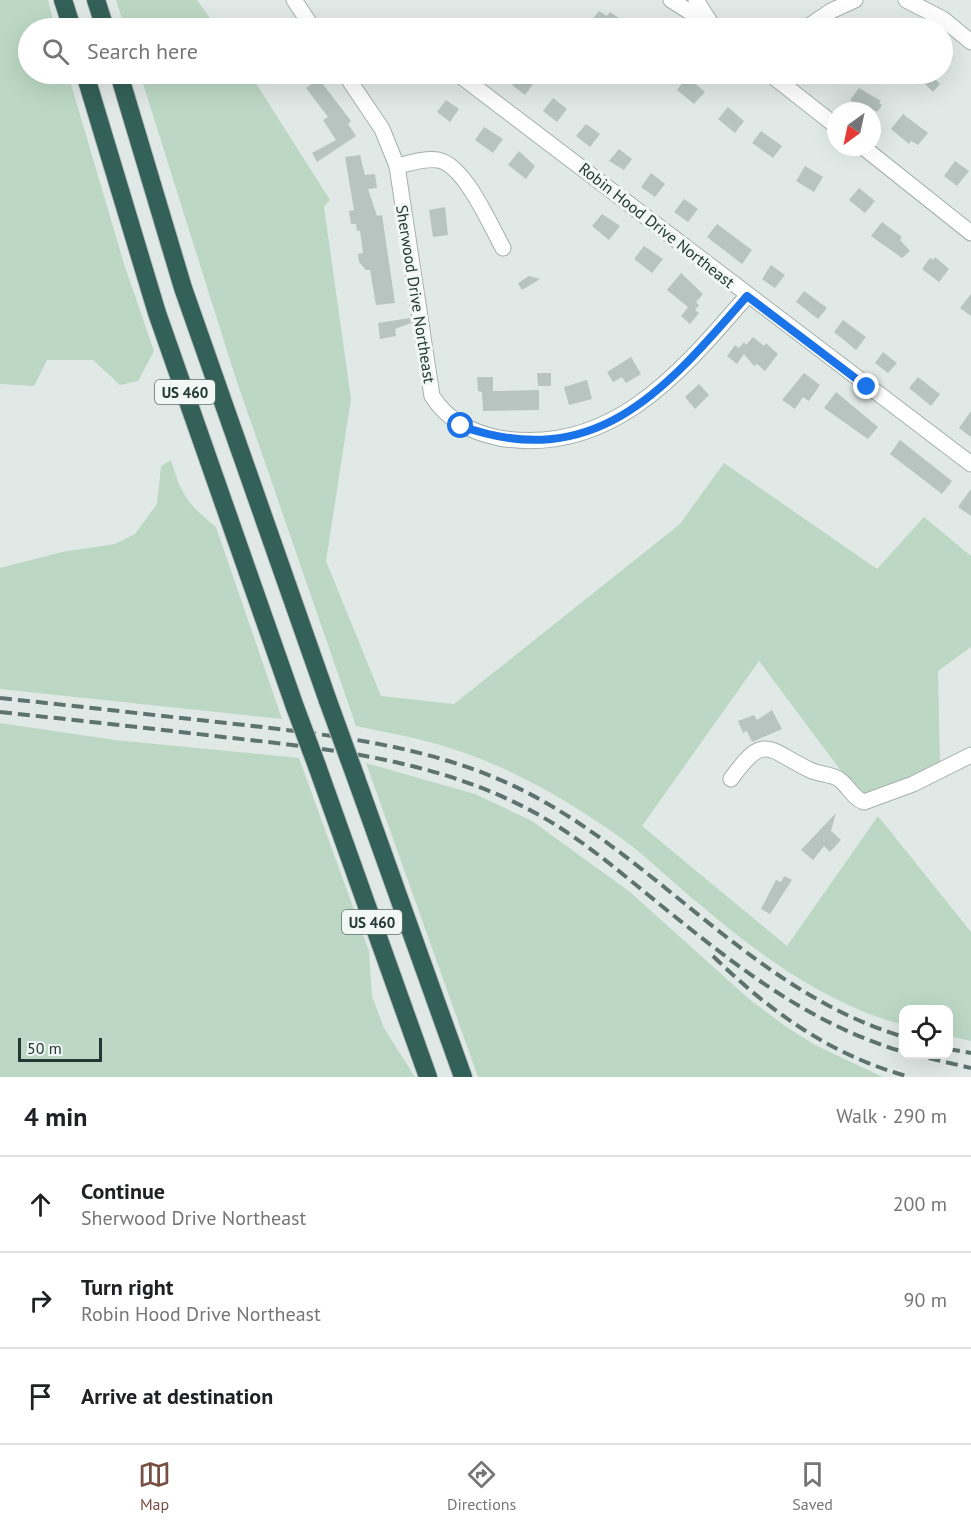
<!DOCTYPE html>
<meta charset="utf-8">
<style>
:root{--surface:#fff;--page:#f6f6f6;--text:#202124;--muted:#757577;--line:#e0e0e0;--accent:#775043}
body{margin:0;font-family:"PT Sans",sans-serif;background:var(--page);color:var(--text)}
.controls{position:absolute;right:18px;bottom:18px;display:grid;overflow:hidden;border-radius:12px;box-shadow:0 6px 24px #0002}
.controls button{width:54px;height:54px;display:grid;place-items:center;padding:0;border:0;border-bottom:2px solid var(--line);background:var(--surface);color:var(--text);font:30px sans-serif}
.compass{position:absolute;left:827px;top:102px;width:54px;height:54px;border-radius:50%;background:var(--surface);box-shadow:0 6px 24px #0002;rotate:213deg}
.scale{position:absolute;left:18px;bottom:15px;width:84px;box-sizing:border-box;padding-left:6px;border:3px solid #233833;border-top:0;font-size:16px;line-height:21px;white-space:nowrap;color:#233833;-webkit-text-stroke:4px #f1f7f4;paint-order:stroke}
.stop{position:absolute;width:18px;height:18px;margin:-14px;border:4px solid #1a73e8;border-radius:50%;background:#fff}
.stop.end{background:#1a73e8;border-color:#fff;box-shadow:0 2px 6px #0008}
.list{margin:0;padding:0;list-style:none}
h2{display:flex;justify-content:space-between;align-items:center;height:78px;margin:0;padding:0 24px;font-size:26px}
h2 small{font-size:20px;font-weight:400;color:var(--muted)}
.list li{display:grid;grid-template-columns:39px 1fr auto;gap:18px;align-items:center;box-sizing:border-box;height:96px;padding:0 24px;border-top:2px solid var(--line)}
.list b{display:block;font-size:22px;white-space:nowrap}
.list p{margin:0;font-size:20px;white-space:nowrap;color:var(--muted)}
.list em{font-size:20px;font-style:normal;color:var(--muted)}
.icon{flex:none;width:33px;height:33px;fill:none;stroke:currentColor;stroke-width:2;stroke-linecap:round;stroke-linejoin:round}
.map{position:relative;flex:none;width:971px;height:1077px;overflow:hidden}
.search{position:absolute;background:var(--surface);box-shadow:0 6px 24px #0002;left:18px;right:18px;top:18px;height:66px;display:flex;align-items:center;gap:15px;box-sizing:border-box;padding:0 21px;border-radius:33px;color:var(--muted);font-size:22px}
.sheet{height:366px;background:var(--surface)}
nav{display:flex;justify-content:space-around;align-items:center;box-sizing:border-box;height:84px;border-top:2px solid var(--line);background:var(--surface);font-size:16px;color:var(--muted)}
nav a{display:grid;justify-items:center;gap:3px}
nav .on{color:var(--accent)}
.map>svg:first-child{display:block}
.green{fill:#bcd8c4}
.building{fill:#b7c4bf}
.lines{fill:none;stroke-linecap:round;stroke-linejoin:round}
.minor-casing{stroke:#a4b0ad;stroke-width:17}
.highway-casing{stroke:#bdc3c2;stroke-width:20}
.minor{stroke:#fff;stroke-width:15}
.highway{stroke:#336058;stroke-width:18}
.rail{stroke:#5e736e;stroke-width:4;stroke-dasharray:12 6;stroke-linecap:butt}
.highway-bridge-casing{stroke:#bdc3c2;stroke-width:20;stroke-linecap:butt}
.highway-bridge{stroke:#336058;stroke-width:18}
.route{stroke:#1a73e8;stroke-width:8}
.labels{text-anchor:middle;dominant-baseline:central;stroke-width:6;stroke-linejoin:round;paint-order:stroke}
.shield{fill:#f1f7f4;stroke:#61716d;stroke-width:1.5}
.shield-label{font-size:15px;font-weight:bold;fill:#233833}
.street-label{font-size:16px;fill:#233833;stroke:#f1f7f4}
</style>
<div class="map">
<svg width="971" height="1077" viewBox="0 0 971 1077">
<rect width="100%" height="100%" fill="#e1e9e6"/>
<g class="green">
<path d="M0,0H48L55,28H28V74H68L124,264L154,351L138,381L120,385L93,360H47L34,386L0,384Z"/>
<path d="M116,0H197L217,28H125Z"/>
<path d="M140,74H250L330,200L324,207L351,399L326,561L381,696L454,704L680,524L724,463L877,569L924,517L971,556V647L938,671L940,763L870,797L859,795L759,661L642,826L787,946L878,816L971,932V1041L949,1036L948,1010H904L903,1025C826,1004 759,955 698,903C673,883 651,860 625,841C570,801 506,764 440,745C413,737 384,732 356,726L234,373Z"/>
<path d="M171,460C181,494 188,505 216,527L282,719L0,689V568L62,552L115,544L135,534L157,504L161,466Z"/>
<path d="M0,723L115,740L299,758L369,951L372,996L384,1028L415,1077H0Z"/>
<path d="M366,763L475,794L532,821L630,892L749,999L785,1026L815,1045L883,1077H478Z"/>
</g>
<g class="building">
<path d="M599,11L607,16L610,12L619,18L616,23L624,28H596L589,24Z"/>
<path d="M520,74L533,84L525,95L512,85Z"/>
<path d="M914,74H930L940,84L933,92L922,81L919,85L913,79L916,75Z"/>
<path d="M687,77L705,92L694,104L677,90Z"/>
<path d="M319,79L351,121L348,124L356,136L317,162L312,153L336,140L323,120L328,117L306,88Z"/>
<path d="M859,88L881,101L879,103L882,105L878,111H857L860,107L850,100Z"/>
<path d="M553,98L567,109L557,122L543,111Z"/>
<path d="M446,100L459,109L450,122L437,112Z"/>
<path d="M728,107L744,121L735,133L718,119Z"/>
<path d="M903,114L928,133L918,145L911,141L909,144L891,129Z"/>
<path d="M586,124L600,134L590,147L576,136Z"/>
<path d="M484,127L503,139L493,153L475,140Z"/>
<path d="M761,131L782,146L773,158L752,143Z"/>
<path d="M619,149L632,159L624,170L609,161Z"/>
<path d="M519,151L535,166L526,179L508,165Z"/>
<path d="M360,155L365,175L375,174L377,188L368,189L377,216L382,215L395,303L376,305L370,270H366L359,262L358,254L363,253L360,231H357L356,224H351L349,211L354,210L345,157Z"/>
<path d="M955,161L969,171L957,186L944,176Z"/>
<path d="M805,166L823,177L814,192L796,181Z"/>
<path d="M651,173L665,184L655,197L641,187Z"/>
<path d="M859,188L875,201L865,213L849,200Z"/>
<path d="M684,199L698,209L688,222L674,212Z"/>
<path d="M445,207L448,235L433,237L429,210Z"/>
<path d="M602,214L620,226L609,240L592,226Z"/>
<path d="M882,222L902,237L900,240L910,251L902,258L871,236Z"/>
<path d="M717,224L752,250L742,264L707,237Z"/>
<path d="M644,246L663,259L652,273L634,259Z"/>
<path d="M935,257L949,269L939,282L922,269L930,258L933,260Z"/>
<path d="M771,265L785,275L775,288L762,279Z"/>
<path d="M681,273L703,294L696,302L699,305L695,310L699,313L690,324L681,316L688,307L667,290Z"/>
<path d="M529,276L540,279L522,290L518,283Z"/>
<path d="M804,291L827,308L818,319L796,302Z"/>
<path d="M971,294V316L960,308Z"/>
<path d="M410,318L411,323L395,329L396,336L380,339L378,323Z"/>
<path d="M843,320L866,337L856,350L834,332Z"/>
<path d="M753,337L764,346L766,343L778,354L765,371L757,364L754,366L744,354L737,364L727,356L735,345L739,348L744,342L746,345Z"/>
<path d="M883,352L897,363L888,373L875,363Z"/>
<path d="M631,357L641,374L626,383L622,377L613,382L607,372Z"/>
<path d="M537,373H551V386H538Z"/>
<path d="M804,373L820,385L809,401L803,397L795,409L782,400Z"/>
<path d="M477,377H493V391L539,390V410L483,411L482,392L478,391Z"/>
<path d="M918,377L940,394L931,406L909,388Z"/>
<path d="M587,380L592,399L569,405L564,387Z"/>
<path d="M699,384L709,395L695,409L685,397Z"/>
<path d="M836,392L878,427L868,439L824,408Z"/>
<path d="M971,411V437L959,428Z"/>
<path d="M900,440L952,481L942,494L890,454Z"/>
<path d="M971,489V516L958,507Z"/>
<path d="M772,710L782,729L752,742L747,731L743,733L738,721L754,715L757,720Z"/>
<path d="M836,813L831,831L841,840L830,852L824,846L813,860L801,850Z"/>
<path d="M784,876L792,880L770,914L761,909L776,880L781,882Z"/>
</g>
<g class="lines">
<defs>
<g id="minor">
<path d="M294,0L313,28"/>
<path d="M671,0L715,28"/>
<path d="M696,0L712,25"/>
<path d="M906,0L943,19L971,42"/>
<path d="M806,28L831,11L855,0"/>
<path d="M345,74L382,129L397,166L432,396C448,421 471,432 499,438C611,457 681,372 747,296"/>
<path d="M458,74L971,464"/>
<path d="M770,74L836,126"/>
<path d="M863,147L971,233"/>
<path d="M397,166C410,163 425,158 438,160C465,165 490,225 503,248"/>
<path d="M731,779C765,731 768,750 810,770C818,774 829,774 837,778C848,784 852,798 864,802L913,784L971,755"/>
</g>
<g id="highway">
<path d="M63,0L72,28"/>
<path d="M96,0L105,28"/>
<path d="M85,74L157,313L295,707"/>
<path d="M119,74L183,288L328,701"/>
<path d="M317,766L428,1077"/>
<path d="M356,778L463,1077"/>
</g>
</defs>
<use href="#minor" class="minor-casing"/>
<use href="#highway" class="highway-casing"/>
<use href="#minor" class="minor"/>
<use href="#highway" class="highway"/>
<g class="rail">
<path d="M0,698C76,706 152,715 227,723C338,736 449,746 548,804C671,875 763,995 904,1037"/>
<path d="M0,712C74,720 148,728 223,737C332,749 441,760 539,815C578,837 613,866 647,894C726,958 804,1023 904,1052"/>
<path d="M713,956C770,1012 832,1056 910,1077"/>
<path d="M948,1049L971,1053"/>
<path d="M911,1054L971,1068"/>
</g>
<defs>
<g id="highway-bridge">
<path d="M328,701L356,778"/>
<path d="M295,707L317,766"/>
</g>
</defs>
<use href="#highway-bridge" class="highway-bridge-casing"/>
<use href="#highway-bridge" class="highway-bridge"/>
</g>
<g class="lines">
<path class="route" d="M461,426C596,474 666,389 747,296L867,387"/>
</g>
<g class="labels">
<g class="shield">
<rect x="155" y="380" width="60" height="24" rx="4.5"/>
<rect x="342" y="910" width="60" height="24" rx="4.5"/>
</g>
<g class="shield-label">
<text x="185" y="392">US 460</text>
<text x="372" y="922">US 460</text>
</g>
<g class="street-label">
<text transform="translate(657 225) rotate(38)">Robin Hood Drive Northeast</text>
<text transform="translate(416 294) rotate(81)">Sherwood Drive Northeast</text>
</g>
</g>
</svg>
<div class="controls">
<button><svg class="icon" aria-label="locate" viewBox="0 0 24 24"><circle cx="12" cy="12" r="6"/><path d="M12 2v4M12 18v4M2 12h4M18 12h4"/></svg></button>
</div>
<svg class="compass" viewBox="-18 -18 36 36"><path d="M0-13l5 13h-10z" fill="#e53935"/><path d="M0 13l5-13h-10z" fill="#757577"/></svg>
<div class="scale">50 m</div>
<div class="stop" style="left:461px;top:426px"></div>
<div class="stop end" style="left:867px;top:387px"></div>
<div class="search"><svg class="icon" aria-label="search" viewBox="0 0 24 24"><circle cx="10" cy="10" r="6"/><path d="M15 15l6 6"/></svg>Search here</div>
</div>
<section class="sheet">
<h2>4 min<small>Walk · 290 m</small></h2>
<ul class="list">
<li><svg class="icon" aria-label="ahead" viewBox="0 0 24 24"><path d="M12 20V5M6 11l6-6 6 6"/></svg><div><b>Continue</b><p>Sherwood Drive Northeast</p></div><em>200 m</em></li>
<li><svg class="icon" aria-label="right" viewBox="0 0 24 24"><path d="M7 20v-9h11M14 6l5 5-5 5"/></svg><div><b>Turn right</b><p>Robin Hood Drive Northeast</p></div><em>90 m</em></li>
<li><svg class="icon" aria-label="arrive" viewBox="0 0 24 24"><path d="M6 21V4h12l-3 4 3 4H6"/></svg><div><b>Arrive at destination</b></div></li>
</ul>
</section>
<nav>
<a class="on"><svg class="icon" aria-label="map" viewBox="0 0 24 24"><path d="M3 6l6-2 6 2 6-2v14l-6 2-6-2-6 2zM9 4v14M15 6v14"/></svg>Map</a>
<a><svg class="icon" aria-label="directions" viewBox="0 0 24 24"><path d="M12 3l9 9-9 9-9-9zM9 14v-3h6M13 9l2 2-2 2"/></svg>Directions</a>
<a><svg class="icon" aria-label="saved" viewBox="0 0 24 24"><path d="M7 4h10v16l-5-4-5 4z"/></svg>Saved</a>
</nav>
